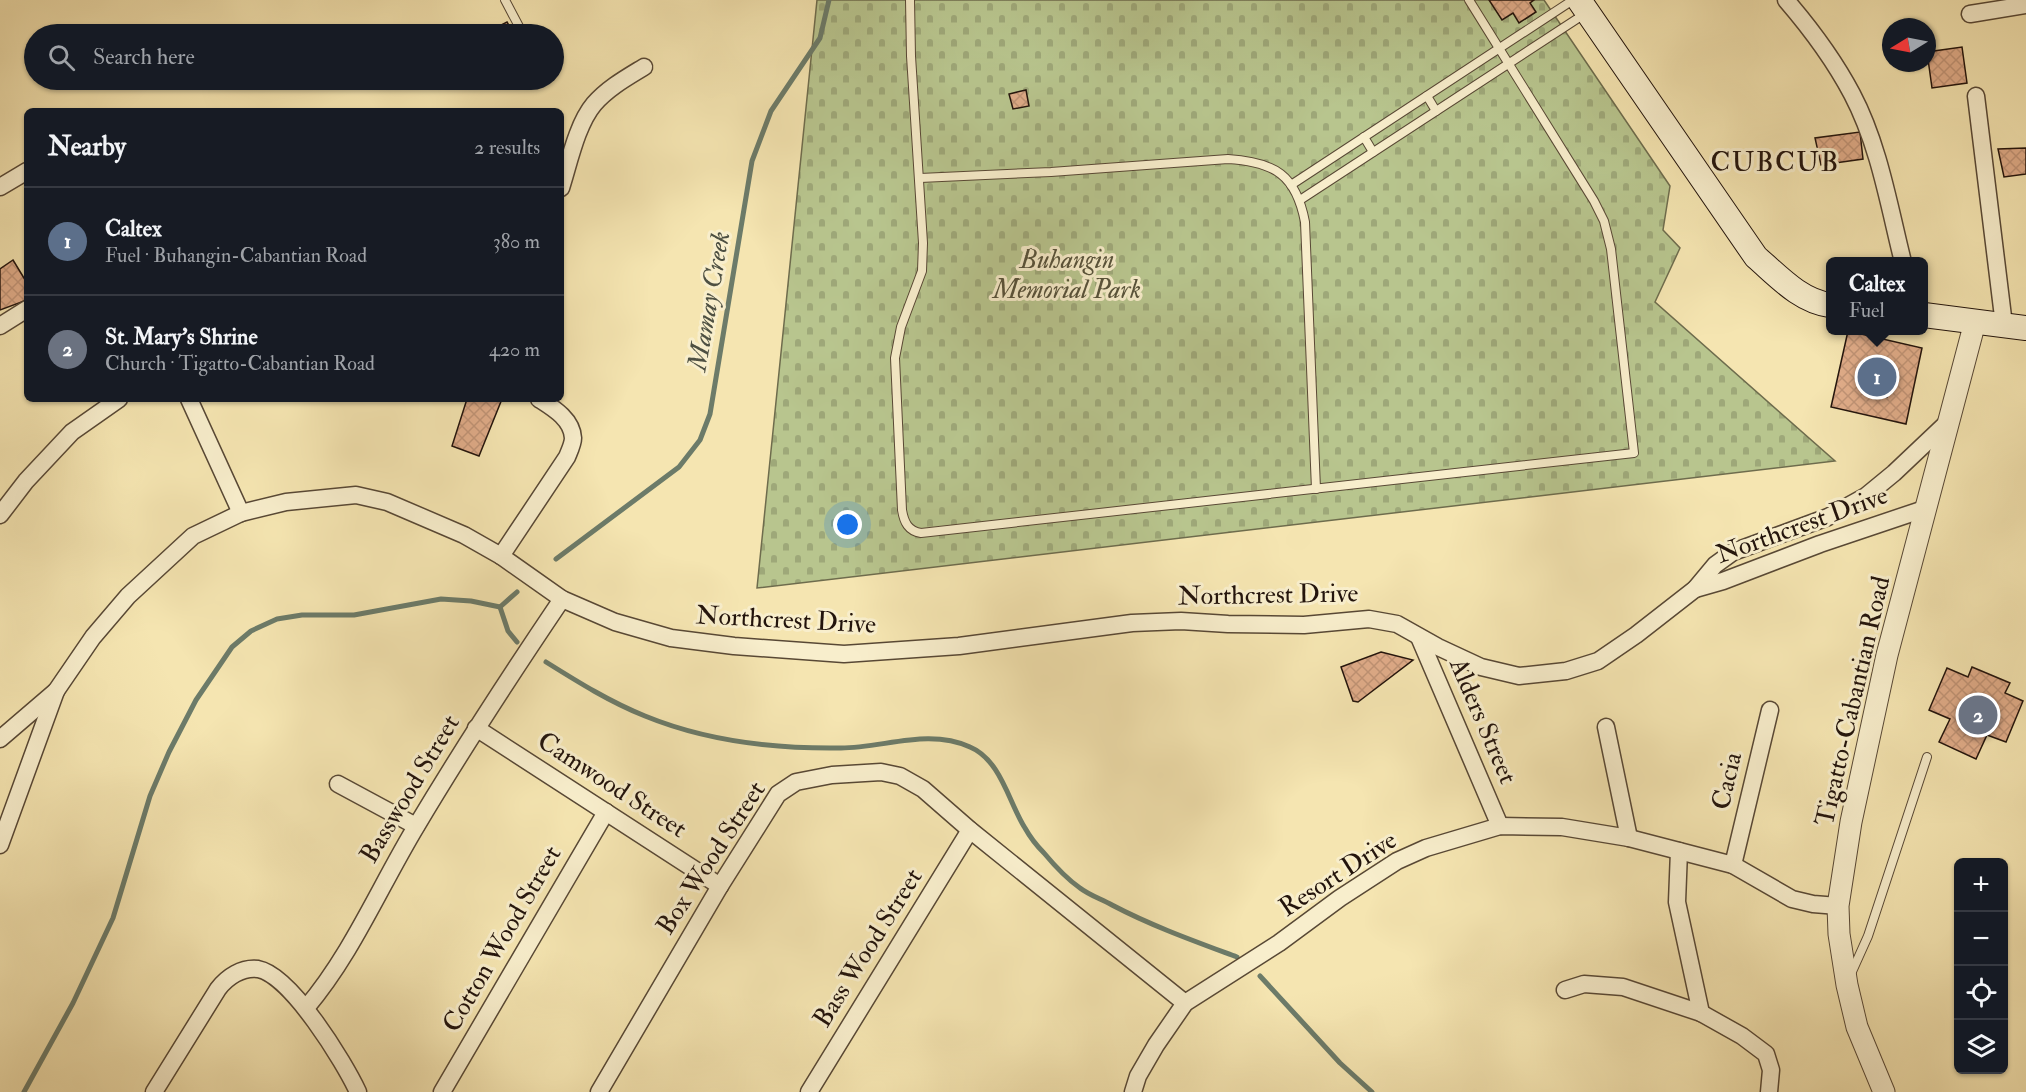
<!DOCTYPE html>
<meta charset="utf-8">
<style>
:root{--surface:#171b24;--page:#20242c;--text:#f1f3f6;--muted:#9ea1a6;--line:#363941;--accent:#c59692}
body{margin:0;font-family:"IM FELL Double Pica",serif;background:var(--page);color:var(--text)}
.controls{position:absolute;right:18px;bottom:18px;display:grid;overflow:hidden;border-radius:9px;box-shadow:0 2px 4px #0004}
.controls button{width:54px;height:54px;display:grid;place-items:center;padding:0;border:0;border-bottom:2px solid var(--line);background:var(--surface);color:var(--text);font:30px sans-serif}
.compass{position:absolute;left:1882px;top:18px;width:54px;height:54px;border-radius:50%;background:var(--surface);box-shadow:0 2px 4px #0004;rotate:260deg}
.you{position:absolute;left:848px;top:525px;width:21px;height:21px;margin:-15px;border:4px solid #fff;border-radius:50%;background:#1a73e8;box-shadow:0 0 0 9px #1a73e833}
.badge{display:grid;place-items:center;width:39px;height:39px;border-radius:50%;background:var(--accent);color:#fff;font-size:20px;font-weight:700}
.pin{position:absolute;translate:-50% -50%;border:3px solid #fff;box-shadow:0 2px 6px #0006}
.popup{position:absolute;left:1826px;top:257px;width:102px;height:78px;box-sizing:border-box;display:grid;place-content:center;border-radius:9px;background:var(--surface);filter:drop-shadow(0 2px 4px #0005);font-size:20px;white-space:nowrap;color:var(--muted)}
.popup b{font-size:22px;color:var(--text)}
.popup::after{content:'';position:absolute;left:50%;top:100%;margin-left:-12px;border:12px solid transparent;border-top-color:var(--surface)}
.list{margin:0;padding:0;list-style:none}
h2{display:flex;justify-content:space-between;align-items:center;height:78px;margin:0;padding:0 24px;font-size:26px}
h2 small{font-size:20px;font-weight:400;color:var(--muted)}
.list li{display:grid;grid-template-columns:39px 1fr auto;gap:18px;align-items:center;box-sizing:border-box;height:108px;padding:0 24px;border-top:2px solid var(--line)}
.list b{display:block;font-size:22px;white-space:nowrap}
.list p{margin:0;font-size:20px;white-space:nowrap;color:var(--muted)}
.list em{font-size:20px;font-style:normal;color:var(--muted)}
.icon{flex:none;width:33px;height:33px;fill:none;stroke:currentColor;stroke-width:2;stroke-linecap:round;stroke-linejoin:round}
.map{position:relative;flex:none;width:2026px;height:1092px;overflow:hidden}
.search{position:absolute;background:var(--surface);box-shadow:0 2px 4px #0004;left:24px;top:24px;width:540px;height:66px;display:flex;align-items:center;gap:15px;box-sizing:border-box;padding:0 21px;border-radius:33px;color:var(--muted);font-size:22px}
.panel{position:absolute;background:var(--surface);box-shadow:0 2px 4px #0004;left:24px;top:108px;width:540px;height:294px;border-radius:9px}
.map>svg:first-child{display:block}
.cemetery{fill:url(#cemetery-stones);stroke:#6e6c4d;stroke-width:1.5}
.lines{fill:none;stroke-linecap:round;stroke-linejoin:round}
.stream{stroke:#6c7b69;stroke-width:5}
.building{fill:url(#building-cross-hatch);stroke:#23140c;stroke-width:1.5}
.service-casing{stroke:#584835;stroke-width:10}
.minor-casing{stroke:#584835;stroke-width:19}
.tertiary-casing{stroke:#584835;stroke-width:23}
.secondary-casing{stroke:#23140c;stroke-width:26}
.service{stroke:#f8eecc;stroke-width:8}
.minor{stroke:#f8eecc;stroke-width:16}
.tertiary{stroke:#f8eecc;stroke-width:21}
.secondary{stroke:#f8eecc;stroke-width:24}
.labels{text-anchor:middle;dominant-baseline:central;stroke-width:6;stroke-linejoin:round;paint-order:stroke}
.park-label{font-size:26px;font-style:italic;fill:#57523a;stroke:#f8eecc}
.street-label{font-size:26px;fill:#23140c;stroke:#f8eecc}
.neighbourhood-label{font-size:27px;letter-spacing:1.5px;fill:#23140c;stroke:#f8eecc}
.water-label{font-size:27px;font-style:italic;fill:#4e5042;stroke:#f8eecc}
</style>
<div class="map">
<svg width="2026" height="1092" viewBox="0 0 2026 1092">
<defs>
<pattern id="cemetery-stones" width="16" height="16" patternUnits="userSpaceOnUse" patternTransform="scale(1.5)"><rect width="16" height="16" fill="#b8c58e"/><path d="M2 7V4a2 2 0 0 1 4 0v3zM10 15v-3a2 2 0 0 1 4 0v3z" fill="#9ea879"/></pattern>
<pattern id="building-cross-hatch" width="8" height="8" patternUnits="userSpaceOnUse" patternTransform="scale(1.5)"><rect width="8" height="8" fill="#e0ac89"/><path d="M0 0l8 8M0 8l8-8" fill="none" stroke="#c09375"/></pattern>
</defs>
<rect width="100%" height="100%" fill="#f5e5b1"/>
<filter id="stains"><feTurbulence type="fractalNoise" baseFrequency=".00333" numOctaves="4"/><feColorMatrix values="0 0 0 0 .2 0 0 0 0 .09 0 0 0 0 .02 0 0 0 .5 -.17"/></filter>
<radialGradient id="worn" r=".72"><stop offset=".6" stop-color="#630" stop-opacity="0"/><stop offset="1" stop-color="#630" stop-opacity=".3"/></radialGradient>
<path class="cemetery" d="M817,0H1544L1670,186L1663,230L1680,248L1655,302L1835,461L757,588Z"/>
<g class="lines">
<g class="stream">
<path d="M556,559L679,467L700,440L710,414L752,161L771,111L820,38L829,0"/>
<path d="M500,607L508,631L517,642"/>
<path d="M500,607L517,592"/>
<path d="M546,662C578,682 610,702 645,716C706,741 775,749 841,748C884,748 928,728 970,747C1001,760 1009,803 1025,828C1030,837 1037,846 1044,853C1054,865 1067,879 1080,888C1089,895 1101,899 1112,905C1152,926 1194,941 1237,957"/>
<path d="M1260,976L1340,1063L1372,1092"/>
<path d="M24,1092L73,1003L113,918L150,796L169,752L196,700L232,647L251,631L277,619L302,615H354L441,599L471,601L500,607"/>
</g>
</g>
<g class="building">
<path d="M1489,0H1534L1530,3L1536,12L1519,23L1513,13L1502,20Z"/>
<path d="M507,22L514,34H484Z"/>
<path d="M1962,47L1967,83L1932,88L1927,52Z"/>
<path d="M1026,90L1029,106L1013,109L1009,94Z"/>
<path d="M1860,132L1863,159L1821,165L1815,138Z"/>
<path d="M2026,148V174L2004,177L1998,149Z"/>
<path d="M13,260L27,283V300L0,310V269Z"/>
<path d="M1848,331L1922,348L1906,424L1831,407Z"/>
<path d="M1872,362L1889,363L1887,397L1869,396Z"/>
<path d="M467,399H502L479,456L452,446Z"/>
<path d="M1381,652L1413,660L1358,702L1353,701L1341,667Z"/>
<path d="M1972,667L2010,683L2005,693L2023,701L2006,742L1987,735L1976,759L1939,742L1950,719L1929,710L1947,668L1968,677Z"/>
</g>
<g class="lines">
<defs>
<g id="service">
<path d="M505,0L523,34"/>
<path d="M910,0L911,56L923,243L922,271L901,327L895,358L902,510C904,522 908,531 921,533L1634,453L1611,249L1604,221L1594,201L1469,0"/>
<path d="M1427,96L1436,111"/>
<path d="M1364,137L1373,152"/>
<path d="M920,178L1051,172L1228,159C1275,162 1296,175 1305,222L1316,489"/>
<path d="M1291,185L1573,0"/>
<path d="M1300,200L1586,13"/>
<path d="M1850,976L1868,936L1927,757"/>
</g>
<g id="minor">
<path d="M1786,0C1811,29 1834,60 1852,94C1879,145 1889,206 1903,262"/>
<path d="M1970,14L2026,5"/>
<path d="M1976,96L2004,325"/>
<path d="M0,187L27,171"/>
<path d="M561,188C569,163 577,124 594,104C608,88 626,78 644,67"/>
<path d="M0,326L27,309"/>
<path d="M189,399L241,513"/>
<path d="M0,515L26,481L72,432L119,399"/>
<path d="M501,556L567,457C569,452 573,444 573,438C572,419 553,408 539,399"/>
<path d="M1695,589L1723,581L1820,544L1927,508"/>
<path d="M1419,637L1500,826"/>
<path d="M1606,727L1629,838"/>
<path d="M476,728L720,886"/>
<path d="M0,739L56,691L93,637L128,596L193,536L241,513L286,502L356,495L387,502L464,535L501,556L562,599L615,622L671,638L734,646L844,654L959,646L1132,623L1181,621L1228,624L1304,625L1369,619L1397,624L1438,647L1481,667L1519,676L1566,671L1598,661L1636,635L1695,589L1715,565L1733,552L1828,517L1866,496L1894,473L1950,420"/>
<path d="M338,784L416,826"/>
<path d="M0,845L56,691"/>
<path d="M1679,851L1677,902L1701,1013"/>
<path d="M1733,865L1770,710"/>
<path d="M1565,990L1584,984L1623,987L1701,1013L1742,1036L1766,1054L1771,1070L1769,1092"/>
<path d="M306,1008C352,954 380,886 417,825C463,748 512,673 562,599"/>
<path d="M154,1092L218,989C227,977 242,967 258,969C291,975 344,1062 358,1092"/>
<path d="M442,1092L606,812"/>
<path d="M599,1092L720,886L778,794L796,782L832,775L881,772L900,776L923,789L970,830L1185,1003"/>
<path d="M809,1092L970,830"/>
<path d="M1133,1092L1138,1076L1156,1045L1185,1003L1279,943L1340,898L1397,861L1426,848L1500,826L1562,827L1629,838L1733,865L1792,899L1813,904L1838,906"/>
</g>
<path id="tertiary" d="M1884,1092L1857,1027L1847,985L1839,934L1838,906L1851,822L1887,655L1975,322"/>
<g id="secondary">
<path d="M1579,0L1756,257C1778,276 1800,301 1830,305"/>
<path d="M1924,315L2026,328"/>
</g>
</defs>
<use href="#service" class="service-casing"/>
<use href="#minor" class="minor-casing"/>
<use href="#tertiary" class="tertiary-casing"/>
<use href="#secondary" class="secondary-casing"/>
<use href="#service" class="service"/>
<use href="#minor" class="minor"/>
<use href="#tertiary" class="tertiary"/>
<use href="#secondary" class="secondary"/>
</g>
<g class="labels">
<g class="park-label">
<text x="1067" y="260">Buhangin<tspan x="1067" dy="30">Memorial Park</tspan></text>
</g>
<g class="street-label">
<text transform="translate(1802 525) rotate(-20)">Northcrest Drive</text>
<text transform="translate(1268 595) rotate(-1)">Northcrest Drive</text>
<text transform="translate(786 620) rotate(3)">Northcrest Drive</text>
<text transform="translate(1853 701) rotate(-77)">Tigatto-Cabantian Road</text>
<text transform="translate(1483 721) rotate(67)">Alders Street</text>
<text transform="translate(1727 781) rotate(-77)">Cacia</text>
<text transform="translate(612 785) rotate(33)">Camwood Street</text>
<text transform="translate(410 789) rotate(-59)">Basswood Street</text>
<text transform="translate(711 858) rotate(-57)">Box Wood Street</text>
<text transform="translate(1338 874) rotate(-33)">Resort Drive</text>
<text transform="translate(502 939) rotate(-60)">Cotton Wood Street</text>
<text transform="translate(868 948) rotate(-58)">Bass Wood Street</text>
</g>
<g class="neighbourhood-label">
<text x="1775" y="162">CUBCUB</text>
</g>
<g class="water-label">
<text transform="translate(709 301) rotate(-80)">Mamay Creek</text>
</g>
</g>
<rect width="100%" height="100%" filter="url(#stains)"/>
<rect width="100%" height="100%" fill="url(#worn)"/>
</svg>
<div class="controls">
<button>+</button>
<button>−</button>
<button><svg class="icon" aria-label="locate" viewBox="0 0 24 24"><circle cx="12" cy="12" r="6"/><path d="M12 2v4M12 18v4M2 12h4M18 12h4"/></svg></button>
<button><svg class="icon" aria-label="layers" viewBox="0 0 24 24"><path d="M12 4l9 5-9 5-9-5zM3 14l9 5 9-5"/></svg></button>
</div>
<svg class="compass" viewBox="-18 -18 36 36"><path d="M0-13l5 13h-10z" fill="#e53935"/><path d="M0 13l5-13h-10z" fill="#9ea1a6"/></svg>
<div class="you"></div>
<div class="pin badge" style="left:1877px;top:377px;background:#5c6f8a">1</div>
<div class="popup"><b>Caltex</b>Fuel</div>
<div class="pin badge" style="left:1978px;top:715px;background:#6b7280">2</div>
<div class="search"><svg class="icon" aria-label="search" viewBox="0 0 24 24"><circle cx="10" cy="10" r="6"/><path d="M15 15l6 6"/></svg>Search here</div>
<section class="panel">
<h2>Nearby<small>2 results</small></h2>
<ul class="list">
<li><span class="badge" style="background:#5c6f8a">1</span><div><b>Caltex</b><p>Fuel · Buhangin-Cabantian Road</p></div><em>380 m</em></li>
<li><span class="badge" style="background:#6b7280">2</span><div><b>St. Mary's Shrine</b><p>Church · Tigatto-Cabantian Road</p></div><em>420 m</em></li>
</ul>
</section>
</div>
